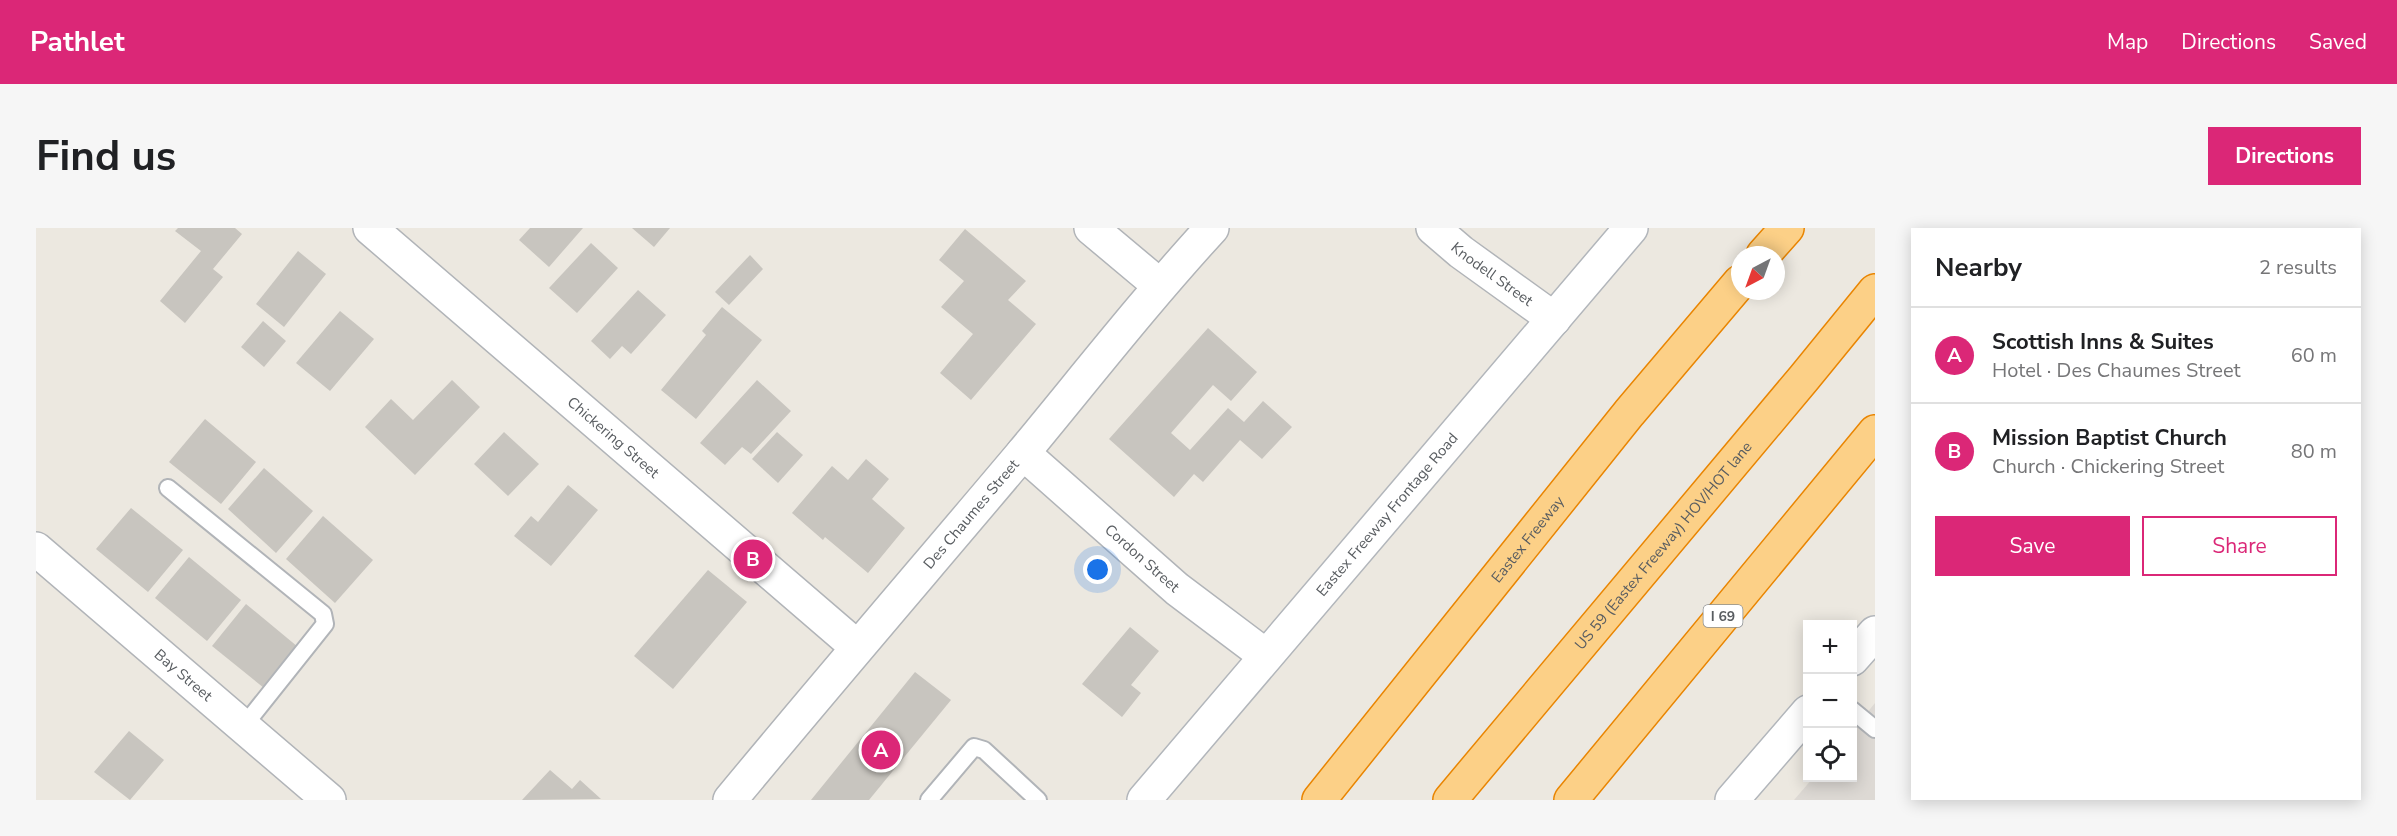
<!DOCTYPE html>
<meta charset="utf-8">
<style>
:root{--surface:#fff;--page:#f6f6f6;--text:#202124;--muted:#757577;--line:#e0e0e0;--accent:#db2777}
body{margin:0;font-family:"Nunito Sans",sans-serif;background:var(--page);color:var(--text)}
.controls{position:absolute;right:18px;bottom:18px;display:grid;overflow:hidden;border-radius:0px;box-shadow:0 3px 15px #0003}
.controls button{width:54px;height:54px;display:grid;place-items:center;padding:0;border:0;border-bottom:2px solid var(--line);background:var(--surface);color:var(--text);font:30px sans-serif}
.compass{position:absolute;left:1695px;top:18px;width:54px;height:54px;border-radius:50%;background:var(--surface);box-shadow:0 3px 15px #0003;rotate:221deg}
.you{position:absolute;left:1062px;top:342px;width:21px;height:21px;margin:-15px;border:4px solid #fff;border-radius:50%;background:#1a73e8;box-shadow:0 0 0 9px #1a73e833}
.badge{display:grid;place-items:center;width:39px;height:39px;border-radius:50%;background:var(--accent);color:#fff;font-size:20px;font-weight:700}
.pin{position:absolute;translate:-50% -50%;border:3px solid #fff;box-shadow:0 2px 6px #0006}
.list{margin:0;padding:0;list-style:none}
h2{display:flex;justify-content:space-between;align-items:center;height:78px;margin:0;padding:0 24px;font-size:26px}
h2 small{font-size:20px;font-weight:400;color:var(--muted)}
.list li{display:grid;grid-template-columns:39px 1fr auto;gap:18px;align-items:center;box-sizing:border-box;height:96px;padding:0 24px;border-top:2px solid var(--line)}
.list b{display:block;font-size:22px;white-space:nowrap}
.list p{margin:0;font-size:20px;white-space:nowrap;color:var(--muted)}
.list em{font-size:20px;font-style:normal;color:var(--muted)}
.actions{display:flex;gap:12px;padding:18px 24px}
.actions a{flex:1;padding:14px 0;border:2px solid var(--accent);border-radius:0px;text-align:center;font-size:21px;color:var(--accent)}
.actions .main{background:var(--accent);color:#fff}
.icon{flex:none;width:33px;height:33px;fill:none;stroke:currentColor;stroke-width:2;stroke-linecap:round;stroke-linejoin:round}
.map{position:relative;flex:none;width:1839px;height:572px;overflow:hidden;border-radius:0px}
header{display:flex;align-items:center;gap:36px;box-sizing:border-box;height:84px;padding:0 30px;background:var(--accent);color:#fff}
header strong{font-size:28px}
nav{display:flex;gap:33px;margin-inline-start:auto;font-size:21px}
.intro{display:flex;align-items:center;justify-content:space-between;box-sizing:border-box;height:144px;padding:0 36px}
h1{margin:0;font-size:42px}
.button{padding:15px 27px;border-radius:0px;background:var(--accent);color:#fff;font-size:21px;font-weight:700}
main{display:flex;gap:36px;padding:0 36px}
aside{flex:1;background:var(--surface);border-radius:0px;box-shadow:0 3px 15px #0003}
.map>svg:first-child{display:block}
.industrial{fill:#ddd9d4}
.building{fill:#c8c5bf}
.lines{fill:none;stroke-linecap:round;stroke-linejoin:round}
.service-casing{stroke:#b1b4b8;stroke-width:20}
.minor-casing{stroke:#b1b4b8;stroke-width:36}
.secondary-casing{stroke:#b2b6bb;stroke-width:36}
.motorway-casing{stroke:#e98502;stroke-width:36}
.service{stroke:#fff;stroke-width:16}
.minor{stroke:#fff;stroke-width:33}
.secondary{stroke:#fff;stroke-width:33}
.motorway{stroke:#fcd087;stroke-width:33}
.labels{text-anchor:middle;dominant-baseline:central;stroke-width:4.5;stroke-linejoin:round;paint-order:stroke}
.shield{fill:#fff;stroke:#8b8e90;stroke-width:1.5}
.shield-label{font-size:14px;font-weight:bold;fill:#595d61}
.street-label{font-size:15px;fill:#595d61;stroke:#fff}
</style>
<header>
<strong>Pathlet</strong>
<nav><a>Map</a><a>Directions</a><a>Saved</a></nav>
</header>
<div class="intro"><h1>Find us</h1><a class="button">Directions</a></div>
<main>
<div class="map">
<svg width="1839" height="572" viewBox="0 0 1839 572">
<rect width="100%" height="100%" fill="#ece8e0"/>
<path class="industrial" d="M1839,475V572H1758L1777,550H1816L1817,502Z"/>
<g class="building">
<path d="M142,0H199L206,6L177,41L187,49L149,95L124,73L165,23L139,3Z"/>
<path d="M494,0H547L513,39L483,12Z"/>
<path d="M596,0H634L618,19Z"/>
<path d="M929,1L990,53L972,72L1000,96L935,172L904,145L937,106L905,79L928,53L903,32Z"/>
<path d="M555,15L582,40L541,85L513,60Z"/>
<path d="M262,23L290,46L248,99L220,76Z"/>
<path d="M714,27L727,41L693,77L679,64Z"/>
<path d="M602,62L630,87L595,126L586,118L574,131L555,113Z"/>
<path d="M686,79L726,112L660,191L625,162L670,107L666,103Z"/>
<path d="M304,83L338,111L294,163L260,135Z"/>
<path d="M227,93L250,113L228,139L205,119Z"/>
<path d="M1172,100L1221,144L1195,173L1177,157L1135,205L1154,222L1192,180L1208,194L1227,173L1256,199L1226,231L1204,212L1167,254L1158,246L1138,269L1073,211Z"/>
<path d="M416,152L444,179L379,247L329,199L355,171L377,192Z"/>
<path d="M721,152L755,183L715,226L706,219L689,237L664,215Z"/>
<path d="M169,191L220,234L185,276L133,234Z"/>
<path d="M468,204L503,236L472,268L438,236Z"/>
<path d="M741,204L767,227L742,255L716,231Z"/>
<path d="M830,231L853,251L836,271L869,300L832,345L789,309L787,312L756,285L796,238L812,252Z"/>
<path d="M228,240L277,283L240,325L192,281Z"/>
<path d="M532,257L562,282L515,338L478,308L495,288L502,294Z"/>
<path d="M95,280L147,322L112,364L60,321Z"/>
<path d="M287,288L337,332L299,375L250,331Z"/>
<path d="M153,329L205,372L171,413L119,370Z"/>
<path d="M672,342L711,374L637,461L598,428Z"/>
<path d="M210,376L262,419L228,460L176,418Z"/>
<path d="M1094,399L1123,423L1095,457L1105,465L1086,489L1046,456Z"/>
<path d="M879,444L915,472L833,572H775Z"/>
<path d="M93,503L128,532L94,572L58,544Z"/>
<path d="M514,542L536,561L544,552L565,571L486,572Z"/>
</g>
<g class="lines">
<defs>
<g id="service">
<path d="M132,260L287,386L289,396L207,499"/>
<path d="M1816,482L1839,501"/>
<path d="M893,572L938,519L948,522L1002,572"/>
</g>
<g id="minor">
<path id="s1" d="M334,0L821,419"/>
<path d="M1055,0L1123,57"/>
<path id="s2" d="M1397,0L1425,24L1518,91"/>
<path id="s3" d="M987,225L1141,361L1230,428"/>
<path id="s4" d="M0,321L293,572"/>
<path id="s5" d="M694,572C790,456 889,341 986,226C1049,150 1109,73 1176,0"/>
</g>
<g id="secondary">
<path d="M1816,431L1839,405"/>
<path id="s6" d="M1108,572L1595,0"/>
<path d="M1696,572L1772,484"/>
</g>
<g id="motorway">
<path d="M1727,27L1751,0"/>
<path id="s7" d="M1283,572L1593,185L1704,54"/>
<path id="s8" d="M1414,572L1768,150L1839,63"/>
<path d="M1535,572L1839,204"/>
</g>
</defs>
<use href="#service" class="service-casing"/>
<use href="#minor" class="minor-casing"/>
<use href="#secondary" class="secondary-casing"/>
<use href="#motorway" class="motorway-casing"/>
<use href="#service" class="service"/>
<use href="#minor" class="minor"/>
<use href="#secondary" class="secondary"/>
<use href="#motorway" class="motorway"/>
</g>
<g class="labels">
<rect class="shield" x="1667.5" y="377" width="39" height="22" rx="4.5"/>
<g class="shield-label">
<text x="1687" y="388">I 69</text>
</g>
<g class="street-label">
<text stroke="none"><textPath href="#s2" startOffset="75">Knodell Street</textPath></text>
<text stroke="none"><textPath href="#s1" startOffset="321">Chickering Street</textPath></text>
<text stroke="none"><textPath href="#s5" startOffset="374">Des Chaumes Street</textPath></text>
<text stroke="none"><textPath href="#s6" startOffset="375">Eastex Freeway Frontage Road</textPath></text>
<text stroke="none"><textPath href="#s7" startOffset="334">Eastex Freeway</textPath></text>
<text stroke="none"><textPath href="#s8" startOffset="332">US 59 (Eastex Freeway) HOV/HOT lane</textPath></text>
<text stroke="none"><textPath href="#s3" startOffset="159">Cordon Street</textPath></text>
<text stroke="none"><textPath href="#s4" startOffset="194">Bay Street</textPath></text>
</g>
</g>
</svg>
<div class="controls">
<button>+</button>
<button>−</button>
<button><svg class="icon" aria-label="locate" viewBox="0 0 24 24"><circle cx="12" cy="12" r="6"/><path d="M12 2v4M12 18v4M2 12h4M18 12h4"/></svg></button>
</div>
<svg class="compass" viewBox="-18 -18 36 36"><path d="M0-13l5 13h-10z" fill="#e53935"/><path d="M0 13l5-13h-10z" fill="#757577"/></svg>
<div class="you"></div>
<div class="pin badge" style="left:845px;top:522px">A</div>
<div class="pin badge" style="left:717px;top:331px">B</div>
</div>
<aside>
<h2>Nearby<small>2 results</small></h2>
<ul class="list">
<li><span class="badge">A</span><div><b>Scottish Inns &amp; Suites</b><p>Hotel · Des Chaumes Street</p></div><em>60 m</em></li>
<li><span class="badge">B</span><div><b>Mission Baptist Church</b><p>Church · Chickering Street</p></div><em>80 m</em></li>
</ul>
<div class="actions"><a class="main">Save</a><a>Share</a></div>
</aside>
</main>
